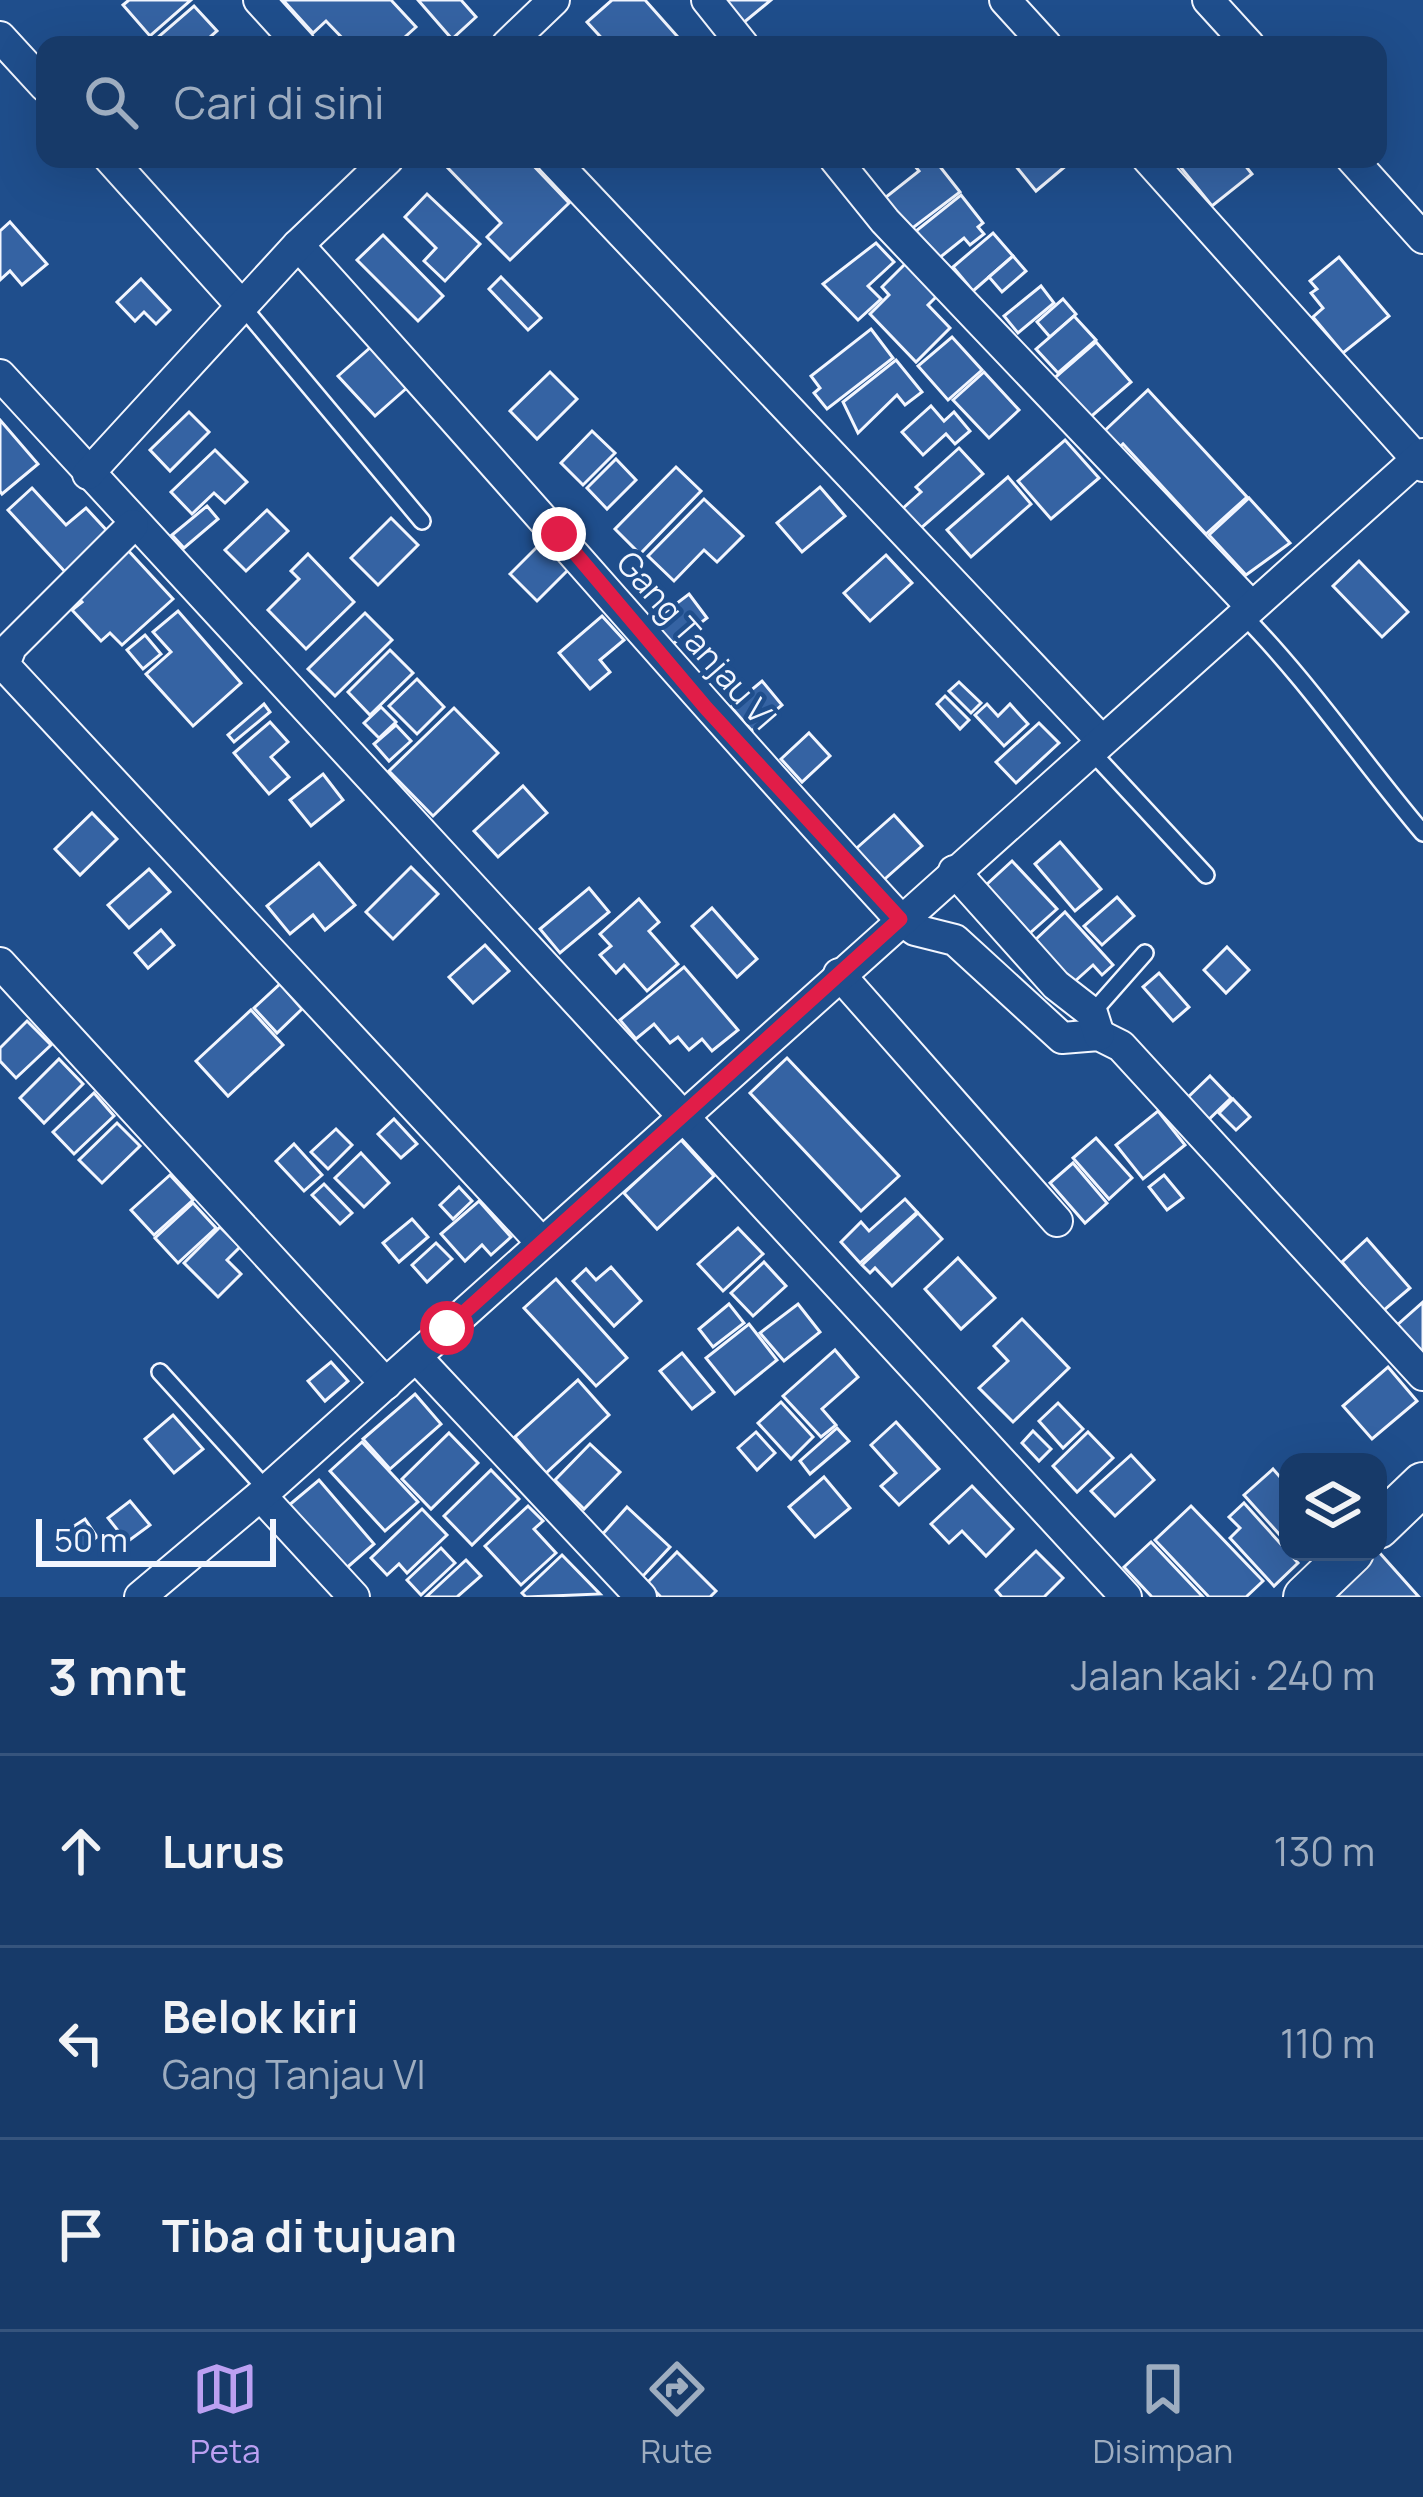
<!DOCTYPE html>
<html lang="id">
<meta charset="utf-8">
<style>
:root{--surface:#173a69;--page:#244571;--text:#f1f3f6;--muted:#9eadc0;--line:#36547d;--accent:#bca0f2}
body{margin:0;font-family:Manrope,sans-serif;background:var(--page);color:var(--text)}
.controls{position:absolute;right:36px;bottom:36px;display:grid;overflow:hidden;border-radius:24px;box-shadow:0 12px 48px #0002}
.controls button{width:108px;height:108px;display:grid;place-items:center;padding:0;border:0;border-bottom:3px solid var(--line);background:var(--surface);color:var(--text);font:60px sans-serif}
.scale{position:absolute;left:36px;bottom:30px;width:240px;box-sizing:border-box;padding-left:12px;border:6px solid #f2f6ff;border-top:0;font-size:33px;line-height:42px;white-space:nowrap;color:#f2f6ff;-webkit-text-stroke:9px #1f4e8c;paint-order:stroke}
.stop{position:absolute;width:36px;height:36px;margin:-27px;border:9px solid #e11d48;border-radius:50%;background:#fff}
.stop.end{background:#e11d48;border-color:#fff;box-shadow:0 3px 12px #0008}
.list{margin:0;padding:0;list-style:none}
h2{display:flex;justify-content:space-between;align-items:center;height:156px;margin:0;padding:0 48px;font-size:51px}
h2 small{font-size:39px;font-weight:400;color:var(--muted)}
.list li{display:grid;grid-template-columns:78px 1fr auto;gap:36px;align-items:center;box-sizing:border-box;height:192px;padding:0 48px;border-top:3px solid var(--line)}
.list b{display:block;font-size:45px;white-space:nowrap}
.list p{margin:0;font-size:39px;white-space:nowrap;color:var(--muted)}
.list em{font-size:39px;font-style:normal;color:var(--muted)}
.icon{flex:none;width:66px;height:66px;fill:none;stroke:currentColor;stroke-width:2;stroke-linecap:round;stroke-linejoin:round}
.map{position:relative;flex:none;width:1423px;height:1597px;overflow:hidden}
.search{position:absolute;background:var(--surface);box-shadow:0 12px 48px #0002;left:36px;right:36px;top:36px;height:132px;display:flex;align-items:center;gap:30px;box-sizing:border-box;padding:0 42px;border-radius:24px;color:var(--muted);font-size:45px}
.sheet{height:732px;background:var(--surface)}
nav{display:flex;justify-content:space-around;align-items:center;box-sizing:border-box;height:168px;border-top:3px solid var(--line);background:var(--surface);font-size:33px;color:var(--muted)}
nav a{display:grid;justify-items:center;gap:6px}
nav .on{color:var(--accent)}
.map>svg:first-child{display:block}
.building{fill:#3563a3;stroke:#f2f6ff;stroke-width:3}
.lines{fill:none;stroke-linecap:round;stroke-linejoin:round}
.lane-casing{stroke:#f2f6ff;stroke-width:20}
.street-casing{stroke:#f2f6ff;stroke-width:34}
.secondary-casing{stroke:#f2f6ff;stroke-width:46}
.lane{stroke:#1f4e8c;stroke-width:15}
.street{stroke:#1f4e8c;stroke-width:30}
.secondary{stroke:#1f4e8c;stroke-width:42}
.route{stroke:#e11d48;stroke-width:15}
.labels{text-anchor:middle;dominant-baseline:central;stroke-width:9;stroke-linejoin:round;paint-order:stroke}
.street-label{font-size:33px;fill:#f2f6ff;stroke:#1f4e8c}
</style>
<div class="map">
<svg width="1423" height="1597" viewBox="0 0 1423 1597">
<rect width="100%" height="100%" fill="#1f4e8c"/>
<g class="building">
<path d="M129,0H191L150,36L123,5Z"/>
<path d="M283,0H391L416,27L396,45H349L326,21L313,33Z"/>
<path d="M418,0H461L476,17L452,39Z"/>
<path d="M612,0H645L685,45H608L587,22Z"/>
<path d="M722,0H771L742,24Z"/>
<path d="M194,6L217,31L201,45H164L157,38Z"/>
<path d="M451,159H527L569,203L510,260L487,237L501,223L445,165Z"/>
<path d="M909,159H934L960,192L906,233L881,201L919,171Z"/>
<path d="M1010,159H1074L1036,191Z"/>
<path d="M1174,159H1240L1252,174L1212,206Z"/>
<path d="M427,194L480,244L445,281L424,261L436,248L405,217Z"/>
<path d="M961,195L983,223L978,227L984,234L970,245L964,238L938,259L916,231Z"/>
<path d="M10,222L47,264L22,285L10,271L0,280V231Z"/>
<path d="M993,233L1013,256L973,291L953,267Z"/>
<path d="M383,235L443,296L418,321L357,260Z"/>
<path d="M876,243L894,262L868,286L881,299L858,320L823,284Z"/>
<path d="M1013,256L1026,271L1002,292L989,277Z"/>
<path d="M1339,257L1389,316L1343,353L1313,317L1323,308L1311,293L1317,289L1310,281Z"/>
<path d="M905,264L937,296L928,305L950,328L916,362L870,314L889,295L882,287Z"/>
<path d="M501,277L541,318L528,330L489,289Z"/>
<path d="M141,279L170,310L156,324L144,312L135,321L117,302Z"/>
<path d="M1041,286L1054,303L1018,333L1004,316Z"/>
<path d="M1063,299L1076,314L1050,337L1037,322Z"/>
<path d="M1074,316L1096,340L1058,373L1036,349Z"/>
<path d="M871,329L893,358L827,409L814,393L820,388L811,376Z"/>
<path d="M952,337L982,370L948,400L918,366Z"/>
<path d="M1096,342L1131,382L1086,421L1051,381Z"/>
<path d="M372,346L409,386L375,416L338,376Z"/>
<path d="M896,360L922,392L905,405L897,395L858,433L843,402Z"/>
<path d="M550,372L577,399L537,439L510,411Z"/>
<path d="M984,372L1019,410L989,438L953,400Z"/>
<path d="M1148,390L1247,497L1206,534L1123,444L1114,453L1099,436Z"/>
<path d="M931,406L944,421L954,412L970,431L955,444L946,434L923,455L902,432Z"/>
<path d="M189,412L209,432L170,471L150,450Z"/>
<path d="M0,420L38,464L2,494L0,491Z"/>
<path d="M592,431L615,453L583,485L561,463Z"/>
<path d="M1065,440L1099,478L1051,519L1018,481Z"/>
<path d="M959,448L983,474L920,529L902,509L921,492L916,487Z"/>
<path d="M215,450L247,482L225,503L214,493L192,514L171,492Z"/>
<path d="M616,459L636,480L607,509L587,488Z"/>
<path d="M676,467L701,491L640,554L615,529Z"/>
<path d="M1008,477L1031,504L971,557L947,530Z"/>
<path d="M820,487L845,516L802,552L777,523Z"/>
<path d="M32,488L66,525L86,508L110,534L67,574L8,510Z"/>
<path d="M1249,498L1290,543L1246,575L1209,535Z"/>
<path d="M704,499L743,536L717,562L704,550L674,581L648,556Z"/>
<path d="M207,506L218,519L184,548L172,535Z"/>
<path d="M267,510L288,531L246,571L225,550Z"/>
<path d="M391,518L418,545L378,585L351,558Z"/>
<path d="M550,534L577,561L537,601L510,574Z"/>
<path d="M125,547L173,599L122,645L110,633L101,641L72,610L82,602L74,593Z"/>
<path d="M308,554L354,602L306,649L268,610L299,579L291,571Z"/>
<path d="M886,555L912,583L870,621L844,593Z"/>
<path d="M1359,561L1408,612L1382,637L1333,586Z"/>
<path d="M689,594L707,618L665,650L647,626Z"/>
<path d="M178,611L241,683L193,726L146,674L171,652L153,632Z"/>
<path d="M365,613L392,640L335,696L308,669Z"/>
<path d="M602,616L624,640L600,660L610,672L590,689L559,653Z"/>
<path d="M145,635L161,654L143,669L127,650Z"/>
<path d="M390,650L413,673L370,715L348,692Z"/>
<path d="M417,679L444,707L417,734L389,706Z"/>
<path d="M762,681L782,705L752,731L731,707Z"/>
<path d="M959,682L981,703L971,713L949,691Z"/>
<path d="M945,696L969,720L960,729L937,704Z"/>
<path d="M264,704L270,712L234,742L228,735Z"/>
<path d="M987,704L998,716L1010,704L1028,724L1004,746L975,715Z"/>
<path d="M381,707L396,722L379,738L364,723Z"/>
<path d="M454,708L498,753L433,816L389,771Z"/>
<path d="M270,722L288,742L271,757L289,777L269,794L234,753Z"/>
<path d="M1039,723L1059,743L1016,783L996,762Z"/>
<path d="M396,725L411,741L389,761L374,744Z"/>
<path d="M809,733L830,756L802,782L781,759Z"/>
<path d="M323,774L343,800L311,826L290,800Z"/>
<path d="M523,786L547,813L498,857L474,831Z"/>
<path d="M92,813L117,839L80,875L55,849Z"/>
<path d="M894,815L922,846L878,885L850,854Z"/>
<path d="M1060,842L1101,889L1075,911L1035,864Z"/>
<path d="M1012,861L1057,909L1030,933L986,885Z"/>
<path d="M319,863L355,905L325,930L313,915L290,934L267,906Z"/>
<path d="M411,867L438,894L393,939L366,912Z"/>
<path d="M149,869L170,892L129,928L108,905Z"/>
<path d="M589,888L609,912L560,953L540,929Z"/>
<path d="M1117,897L1134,916L1102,945L1084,926Z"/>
<path d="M639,899L659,922L649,931L678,964L647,991L624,965L616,973L600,955L611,946L600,934Z"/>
<path d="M712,908L757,959L737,977L692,926Z"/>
<path d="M1065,912L1113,965L1102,975L1093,965L1073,983L1034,941Z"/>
<path d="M161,930L174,945L148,968L135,953Z"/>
<path d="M485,945L509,971L473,1003L449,977Z"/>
<path d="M1227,947L1249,970L1226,993L1204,970Z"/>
<path d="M684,967L738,1030L712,1051L702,1039L689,1050L678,1037L670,1043L654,1024L636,1039L620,1020Z"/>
<path d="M1159,973L1189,1007L1173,1021L1143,987Z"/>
<path d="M280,984L302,1009L277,1033L254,1008Z"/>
<path d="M251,1010L283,1045L228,1096L196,1061Z"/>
<path d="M27,1021L51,1045L16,1078L0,1061V1048Z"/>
<path d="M787,1058L899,1176L861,1211L750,1093Z"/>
<path d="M59,1059L83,1084L44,1123L20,1098Z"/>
<path d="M1210,1076L1231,1098L1203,1125L1182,1103Z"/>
<path d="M94,1093L114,1116L74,1154L53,1132Z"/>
<path d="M1233,1099L1250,1117L1236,1130L1219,1113Z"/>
<path d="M1158,1111L1185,1145L1143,1179L1116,1145Z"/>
<path d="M394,1119L417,1144L401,1158L378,1134Z"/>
<path d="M117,1123L140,1146L102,1183L79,1160Z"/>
<path d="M336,1129L352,1145L328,1169L311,1152Z"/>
<path d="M1096,1138L1132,1178L1109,1199L1073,1158Z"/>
<path d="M681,1140L714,1176L657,1229L624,1193Z"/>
<path d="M294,1144L322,1175L304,1191L276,1161Z"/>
<path d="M361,1153L389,1183L364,1207L335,1178Z"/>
<path d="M1073,1163L1107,1203L1085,1223L1050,1183Z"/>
<path d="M170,1175L193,1200L154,1235L131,1210Z"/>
<path d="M1164,1175L1183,1198L1167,1210L1149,1187Z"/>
<path d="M324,1184L352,1213L340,1224L312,1195Z"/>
<path d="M459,1187L472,1201L453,1219L440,1205Z"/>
<path d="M905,1199L917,1212L860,1263L841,1242L861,1222L869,1231Z"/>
<path d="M479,1201L511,1237L491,1255L482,1245L465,1261L441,1234Z"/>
<path d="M193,1203L216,1228L178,1263L155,1238Z"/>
<path d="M918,1213L942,1239L892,1286L875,1268L870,1273L862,1265Z"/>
<path d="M412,1219L428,1237L399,1262L383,1243Z"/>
<path d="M220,1227L240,1247L227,1260L241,1274L218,1297L184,1263Z"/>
<path d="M738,1228L763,1254L723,1291L698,1264Z"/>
<path d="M1367,1239L1410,1288L1383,1311L1342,1262Z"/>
<path d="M436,1243L452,1259L427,1282L412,1265Z"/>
<path d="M958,1258L995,1298L961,1329L925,1289Z"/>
<path d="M764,1262L786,1286L753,1316L731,1293Z"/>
<path d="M611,1267L641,1301L614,1326L573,1281L586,1269L596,1280Z"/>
<path d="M556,1279L627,1358L596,1386L524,1308Z"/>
<path d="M1423,1302V1356L1396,1326Z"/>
<path d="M729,1304L744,1323L713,1347L699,1329Z"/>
<path d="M798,1304L820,1332L784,1361L760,1333Z"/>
<path d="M1022,1319L1069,1368L1013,1422L979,1388L1008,1361L994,1346Z"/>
<path d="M749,1324L777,1360L735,1394L706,1358Z"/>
<path d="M835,1350L858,1377L822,1409L836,1425L821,1437L783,1396Z"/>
<path d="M682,1353L714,1392L692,1409L660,1371Z"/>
<path d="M331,1362L348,1381L325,1401L308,1381Z"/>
<path d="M1388,1367L1417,1401L1372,1439L1343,1406Z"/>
<path d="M578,1380L609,1415L546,1473L515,1437Z"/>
<path d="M415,1394L441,1424L390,1469L363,1439Z"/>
<path d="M781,1402L813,1437L791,1459L758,1423Z"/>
<path d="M1058,1403L1083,1429L1063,1448L1039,1421Z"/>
<path d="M173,1415L203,1449L174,1473L145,1439Z"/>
<path d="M896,1422L939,1469L899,1505L881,1486L896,1473L871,1445Z"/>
<path d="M837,1428L849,1441L810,1474L800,1461Z"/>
<path d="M1033,1431L1051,1449L1039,1461L1022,1443Z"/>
<path d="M756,1432L775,1453L757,1470L738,1448Z"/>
<path d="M1088,1432L1113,1458L1077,1492L1053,1466Z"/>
<path d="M449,1433L478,1463L431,1509L402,1479Z"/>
<path d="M362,1442L418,1502L385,1531L330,1471Z"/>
<path d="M590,1444L620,1472L584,1509L555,1480Z"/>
<path d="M1131,1455L1154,1480L1115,1516L1091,1491Z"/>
<path d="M1273,1469L1288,1486V1544L1244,1495Z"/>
<path d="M491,1470L519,1499L472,1545L444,1516Z"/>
<path d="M824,1477L850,1508L815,1537L789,1507Z"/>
<path d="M319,1480L374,1544L343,1571L288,1506Z"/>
<path d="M972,1486L1013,1529L986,1556L962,1531L949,1543L931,1524Z"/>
<path d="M130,1501L150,1525L127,1542L108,1518Z"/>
<path d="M1244,1503L1298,1563L1274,1586L1230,1538L1240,1528L1229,1517Z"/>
<path d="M528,1506L543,1521L534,1529L556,1553L521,1585L485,1546Z"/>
<path d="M1191,1506L1263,1581L1246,1597H1209L1155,1540Z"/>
<path d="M627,1507L670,1547L643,1576L600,1537Z"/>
<path d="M422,1509L447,1535L407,1573L399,1564L387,1575L371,1558Z"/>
<path d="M85,1519L97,1537L81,1549L68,1530Z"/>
<path d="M1151,1542L1203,1597H1152L1124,1567Z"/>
<path d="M441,1548L455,1563L421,1595L407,1580Z"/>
<path d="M1036,1551L1063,1578L1044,1597H1002L996,1590Z"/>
<path d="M1378,1551L1419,1597H1325L1378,1552Z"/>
<path d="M677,1552L716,1591L710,1597H661L647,1583Z"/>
<path d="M562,1555L600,1594L526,1597L522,1593Z"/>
<path d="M466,1560L481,1576L457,1597H426Z"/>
</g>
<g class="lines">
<defs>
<g id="lane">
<path d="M242,306L422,521"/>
<path d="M1242,614C1309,682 1361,760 1423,833"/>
<path d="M1090,750L1206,875"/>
<path d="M1092,1013L1145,953"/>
<path d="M160,1372L267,1490"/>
</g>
<g id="street">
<path d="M259,0L300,45"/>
<path d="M707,0L743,45"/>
<path d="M1005,0L1046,45"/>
<path d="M1208,0L1249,45"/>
<path d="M0,37L45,86"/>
<path d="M507,45L554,0"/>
<path d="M110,159L242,306"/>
<path d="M552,159L1101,740"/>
<path d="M835,159L885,221L1250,605"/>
<path d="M1148,159L1423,466"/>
<path d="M1352,159L1423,238"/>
<path d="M298,245C501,468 696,697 900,919L915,930L955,940L1062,1038L1099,1035L1121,1046L1423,1375"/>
<path d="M0,375L1126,1597"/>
<path d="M88,474L298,245L388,159"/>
<path d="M133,525L11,647L4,665L541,1242"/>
<path d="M954,871L1056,985L1092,1013L1099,1035"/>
<path d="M0,963L386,1384"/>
<path d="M839,974L1057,1221"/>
<path d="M416,1357L641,1597"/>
<path d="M261,1496L354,1597"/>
<path d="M140,1597L267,1490L1423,454"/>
</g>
<g id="secondary">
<path d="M1378,1527L1423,1484"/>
<path d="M1305,1597L1352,1552"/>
</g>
</defs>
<use href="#lane" class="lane-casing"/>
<use href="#street" class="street-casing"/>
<use href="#secondary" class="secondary-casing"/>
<use href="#lane" class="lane"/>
<use href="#street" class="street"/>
<use href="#secondary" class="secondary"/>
</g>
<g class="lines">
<path class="route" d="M447,1328L900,919L706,708L559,534"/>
</g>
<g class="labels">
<g class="street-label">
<text transform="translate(697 640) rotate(49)">Gang Tanjau VI</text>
</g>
</g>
</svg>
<div class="controls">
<button><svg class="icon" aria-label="layers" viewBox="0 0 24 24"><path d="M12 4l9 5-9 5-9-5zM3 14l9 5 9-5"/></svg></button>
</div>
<div class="scale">50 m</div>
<div class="stop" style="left:447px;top:1328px"></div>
<div class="stop end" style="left:559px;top:534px"></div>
<div class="search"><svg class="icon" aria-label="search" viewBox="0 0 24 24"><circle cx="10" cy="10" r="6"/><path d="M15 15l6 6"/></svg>Cari di sini</div>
</div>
<section class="sheet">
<h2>3 mnt<small>Jalan kaki · 240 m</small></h2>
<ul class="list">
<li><svg class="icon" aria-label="ahead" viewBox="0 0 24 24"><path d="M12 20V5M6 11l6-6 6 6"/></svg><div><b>Lurus</b></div><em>130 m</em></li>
<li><svg class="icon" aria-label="left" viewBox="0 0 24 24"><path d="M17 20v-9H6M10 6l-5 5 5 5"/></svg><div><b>Belok kiri</b><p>Gang Tanjau VI</p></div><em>110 m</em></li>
<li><svg class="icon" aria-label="arrive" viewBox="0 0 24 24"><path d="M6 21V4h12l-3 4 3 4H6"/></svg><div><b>Tiba di tujuan</b></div></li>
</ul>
</section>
<nav>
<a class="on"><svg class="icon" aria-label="map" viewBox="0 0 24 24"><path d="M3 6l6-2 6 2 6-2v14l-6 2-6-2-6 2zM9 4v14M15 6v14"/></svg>Peta</a>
<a><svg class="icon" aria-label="directions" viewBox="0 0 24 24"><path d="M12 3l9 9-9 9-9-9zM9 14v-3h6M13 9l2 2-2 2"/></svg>Rute</a>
<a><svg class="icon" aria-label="saved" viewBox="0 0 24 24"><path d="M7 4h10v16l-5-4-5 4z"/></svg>Disimpan</a>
</nav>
